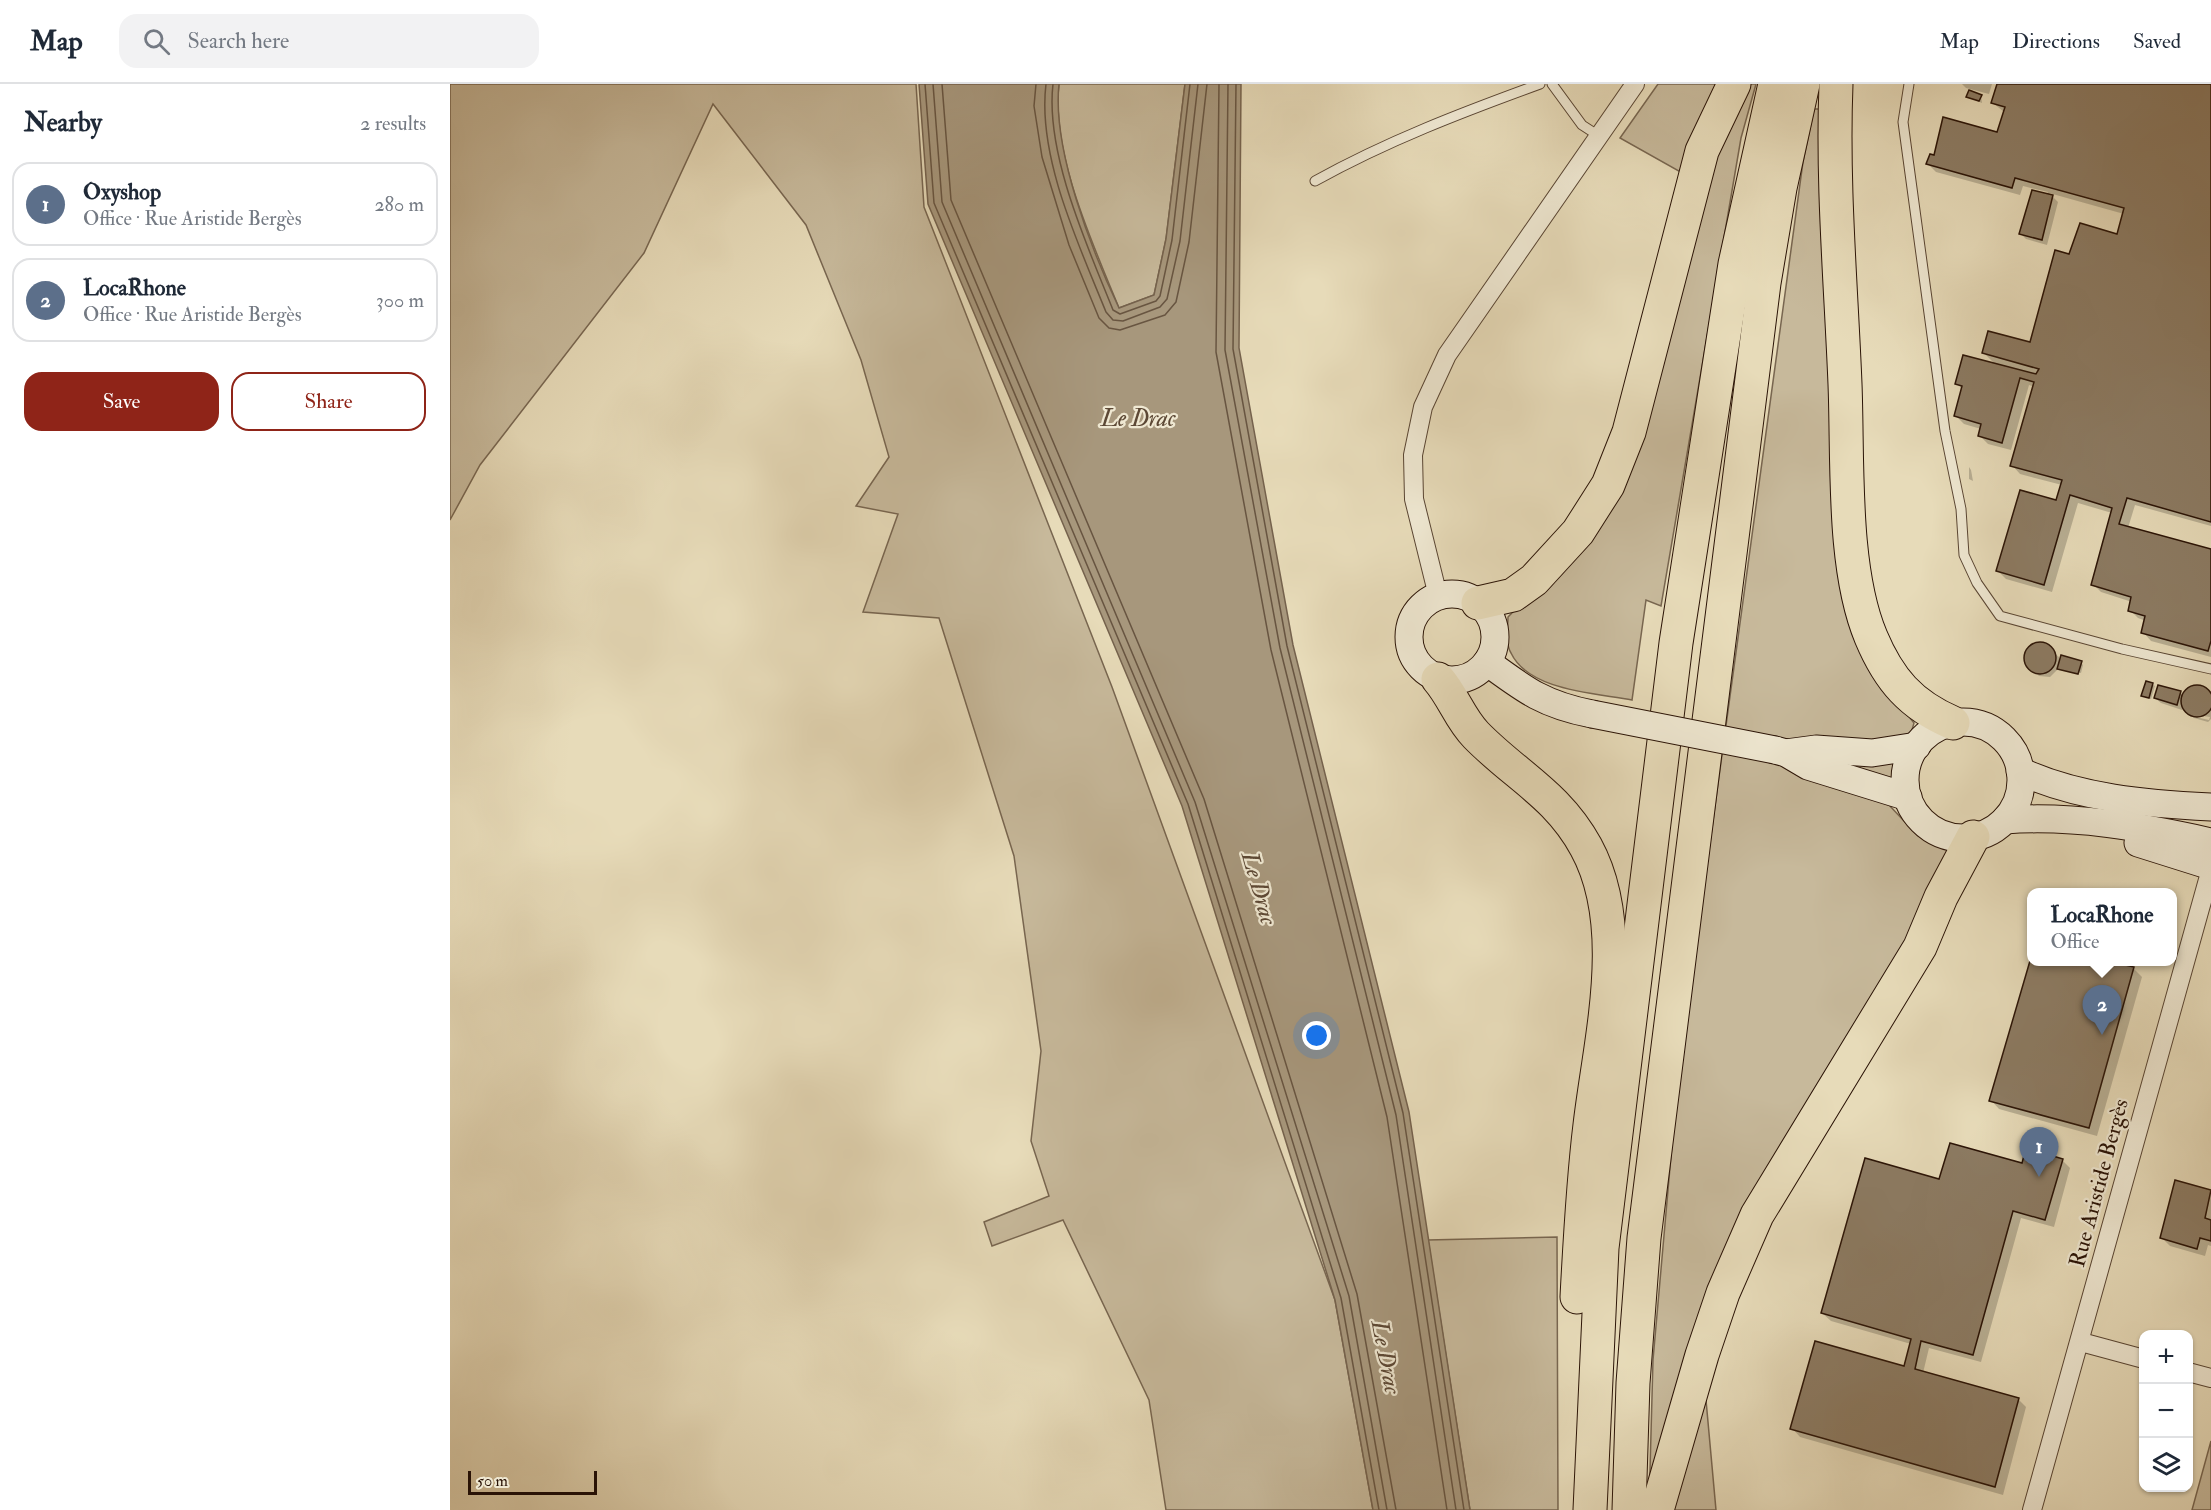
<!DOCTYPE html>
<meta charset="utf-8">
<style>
:root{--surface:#fff;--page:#f2f2f3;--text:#1f2937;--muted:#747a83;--line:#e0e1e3;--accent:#8f2418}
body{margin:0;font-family:"IM FELL Double Pica",serif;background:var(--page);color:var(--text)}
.controls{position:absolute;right:18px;bottom:18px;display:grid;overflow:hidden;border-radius:12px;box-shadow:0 2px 4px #0004}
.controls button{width:54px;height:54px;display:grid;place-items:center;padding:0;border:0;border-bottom:2px solid var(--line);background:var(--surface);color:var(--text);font:30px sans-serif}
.scale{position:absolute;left:18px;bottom:15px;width:129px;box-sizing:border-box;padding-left:6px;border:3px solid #2a1306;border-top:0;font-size:16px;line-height:21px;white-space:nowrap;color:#2a1306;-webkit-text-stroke:4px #efe8d2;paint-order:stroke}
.you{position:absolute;left:867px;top:952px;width:21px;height:21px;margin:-15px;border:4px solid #fff;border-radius:50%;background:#1a73e8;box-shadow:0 0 0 9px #1a73e833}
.badge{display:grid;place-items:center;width:39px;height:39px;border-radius:50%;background:var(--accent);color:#fff;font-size:20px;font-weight:700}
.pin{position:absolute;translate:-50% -50px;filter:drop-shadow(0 2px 3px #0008)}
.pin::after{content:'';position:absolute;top:32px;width:21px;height:18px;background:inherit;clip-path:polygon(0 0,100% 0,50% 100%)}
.popup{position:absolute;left:1577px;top:804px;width:150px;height:78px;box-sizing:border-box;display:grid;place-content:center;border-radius:12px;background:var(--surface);filter:drop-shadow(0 2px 4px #0005);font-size:20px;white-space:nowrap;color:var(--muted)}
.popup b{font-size:22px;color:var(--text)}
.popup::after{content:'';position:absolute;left:50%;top:100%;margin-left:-12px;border:12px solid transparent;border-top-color:var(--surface)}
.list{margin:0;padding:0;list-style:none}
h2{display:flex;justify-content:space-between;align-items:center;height:78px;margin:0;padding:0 24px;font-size:26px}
h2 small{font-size:20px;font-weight:400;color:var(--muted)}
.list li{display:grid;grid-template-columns:39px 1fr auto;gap:18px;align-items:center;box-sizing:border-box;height:84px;margin:0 12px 12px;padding:0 12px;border:2px solid var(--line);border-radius:18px}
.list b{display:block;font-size:22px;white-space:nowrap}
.list p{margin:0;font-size:20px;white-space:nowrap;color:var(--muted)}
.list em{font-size:20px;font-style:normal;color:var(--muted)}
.actions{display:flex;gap:12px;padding:18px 24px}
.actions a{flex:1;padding:14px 0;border:2px solid var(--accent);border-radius:18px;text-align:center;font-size:21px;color:var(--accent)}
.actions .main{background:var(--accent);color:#fff}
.icon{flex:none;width:33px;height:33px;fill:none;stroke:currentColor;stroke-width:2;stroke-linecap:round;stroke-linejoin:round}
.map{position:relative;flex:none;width:1761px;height:1426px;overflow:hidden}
header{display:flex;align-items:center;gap:36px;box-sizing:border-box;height:84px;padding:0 30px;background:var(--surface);border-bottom:2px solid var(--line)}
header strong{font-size:28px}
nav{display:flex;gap:33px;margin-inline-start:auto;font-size:21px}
.search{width:420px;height:54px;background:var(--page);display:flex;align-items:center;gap:15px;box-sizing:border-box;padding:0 21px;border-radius:18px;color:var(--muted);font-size:22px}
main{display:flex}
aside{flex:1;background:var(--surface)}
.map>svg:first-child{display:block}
.green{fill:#c7b99b;stroke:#786650;stroke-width:1.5}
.water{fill:#a7977c;stroke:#75624d;stroke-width:1.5}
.shadow{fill:#0003}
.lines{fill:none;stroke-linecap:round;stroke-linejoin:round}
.shore{stroke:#685541;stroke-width:1.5}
.building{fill:#8c7b63;stroke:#2a1306;stroke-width:1.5}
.lane-casing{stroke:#594533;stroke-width:11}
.street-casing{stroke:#594533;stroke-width:20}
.secondary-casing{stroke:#2a1306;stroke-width:29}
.highway-casing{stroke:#2a1306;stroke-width:35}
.lane{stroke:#efe8d2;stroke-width:9}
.street{stroke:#efe8d2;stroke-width:18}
.secondary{stroke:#efe8d2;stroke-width:27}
.highway{stroke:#e7dbb9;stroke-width:33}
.secondary-bridge-casing{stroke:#2a1306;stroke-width:29;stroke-linecap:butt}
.secondary-bridge{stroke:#efe8d2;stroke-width:27}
.labels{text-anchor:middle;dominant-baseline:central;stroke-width:4.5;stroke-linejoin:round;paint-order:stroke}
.street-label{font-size:22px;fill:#2a1306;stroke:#efe8d2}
.water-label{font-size:24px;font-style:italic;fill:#5c4835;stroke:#efe8d2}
</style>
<header>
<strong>Map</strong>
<div class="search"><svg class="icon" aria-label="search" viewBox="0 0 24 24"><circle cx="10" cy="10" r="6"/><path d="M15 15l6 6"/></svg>Search here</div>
<nav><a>Map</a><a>Directions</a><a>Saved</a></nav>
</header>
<main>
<aside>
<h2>Nearby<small>2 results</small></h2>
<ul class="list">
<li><span class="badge" style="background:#5c6f8a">1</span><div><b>Oxyshop</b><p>Office · Rue Aristide Bergès</p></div><em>280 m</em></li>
<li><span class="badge" style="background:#5c6f8a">2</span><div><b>LocaRhone</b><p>Office · Rue Aristide Bergès</p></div><em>300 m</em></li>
</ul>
<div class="actions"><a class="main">Save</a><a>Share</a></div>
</aside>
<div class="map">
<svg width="1761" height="1426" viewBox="0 0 1761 1426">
<rect width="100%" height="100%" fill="#e7dbb9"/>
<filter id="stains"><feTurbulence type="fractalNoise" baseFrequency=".00333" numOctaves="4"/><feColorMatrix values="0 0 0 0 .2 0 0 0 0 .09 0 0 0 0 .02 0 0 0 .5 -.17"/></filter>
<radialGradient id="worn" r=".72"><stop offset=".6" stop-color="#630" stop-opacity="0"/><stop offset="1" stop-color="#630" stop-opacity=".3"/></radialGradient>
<g class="green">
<path d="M0,0H466L474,123L662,603L885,1216L923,1426H716L699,1316L613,1136L542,1162L534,1138L599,1112L581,1057L591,967L564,772L489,534L413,528L448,430L406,422L439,373L411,276L356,141L263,20L194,169L30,381L0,436Z"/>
<path d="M609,0H735L716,155L704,211L669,224C643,160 601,70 609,0Z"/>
<path d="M1208,0H1273L1234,90L1170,54Z"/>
<path d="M1293,0H1306L1291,54L1211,522L1196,516L1182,616C1146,609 1079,607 1061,569C1055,559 1058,544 1058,533L1108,482L1163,410L1265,51Z"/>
<path d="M1364,25H1380L1392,437L1440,609L1464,639L1440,722L1468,752L1503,768L1461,855L1337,1054L1199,1423L1203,1276L1228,993L1353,78Z"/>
<path d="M1107,1153L1108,1426H1020L978,1156Z"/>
<path d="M1256,1316L1266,1426H1222Z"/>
<path d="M1761,1357V1426H1742Z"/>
</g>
<path class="water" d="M469,0H609C602,65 641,165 669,224L704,211L716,155L735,0H791L789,264L843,561L959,1028L1020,1426H923L885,1216L732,722L478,120Z"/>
<g class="shadow">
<path d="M1512,0H1542L1539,10L1516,4Z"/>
<path d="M1548,0H1761V442L1685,421L1678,444L1761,467V573L1701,557L1693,548L1696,537L1688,534L1680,526L1682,518L1651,508L1643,500L1662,429L1628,419L1602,508L1556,495L1548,487L1607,418L1612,401L1570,390L1562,381L1585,303L1579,301L1561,366L1538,360L1530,352L1531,345L1514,340L1506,332L1513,306L1507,299L1546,281L1534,269L1581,260L1620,172L1668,152L1674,130L1599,109L1608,118L1597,161L1576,155L1571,150L1598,108L1573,102L1570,111L1486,88L1478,80L1485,73L1548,49L1554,28L1543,19Z"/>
<path d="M1531,12L1532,19L1518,13Z"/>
<path d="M1519,383L1521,386L1523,397L1519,395Z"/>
<path d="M1591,559L1609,573L1610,581L1631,579L1633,581L1631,589L1609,584L1600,593L1589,592L1578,581L1576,569L1584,561Z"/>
<path d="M1702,600L1705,602L1701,615L1693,611Z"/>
<path d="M1743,604L1756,606L1761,611V635L1758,638L1744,634L1741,632L1759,636L1760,633L1739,630L1734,620L1732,626L1711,619L1705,614L1730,608L1734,612Z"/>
<path d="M1582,878H1656L1684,885L1692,893L1647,1052L1549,1025L1541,1016Z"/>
<path d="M1612,1076L1620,1084L1604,1143L1571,1134L1531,1278L1479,1264L1473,1289L1568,1315L1576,1323L1553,1411L1350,1353L1342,1344L1455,1283L1461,1260L1381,1237L1372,1229L1490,1097Z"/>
<path d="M1726,1098L1761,1107V1162L1758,1161L1755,1172L1720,1162L1712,1154Z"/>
</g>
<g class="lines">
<g class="shore">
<path d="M475,0L484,119L738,720L891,1214L929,1426"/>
<path d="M483,0L492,118L745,718L899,1212L937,1426"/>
<path d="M492,0L501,116L754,715L907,1210L946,1426"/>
<path d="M586,0L584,22L592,73L619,161L649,234L659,244L670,246L715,231L726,218L739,158L757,0"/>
<path d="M596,0C587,73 629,161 656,228L663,236L673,237L710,223L717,215L730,157L748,0"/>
<path d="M603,0C595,69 637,161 663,226L670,230L706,217L710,212L722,156L740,0"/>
<path d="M769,0L766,268L821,566L937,1033L997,1426"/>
<path d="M778,0L775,266L830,564L946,1031L1006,1426"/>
<path d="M786,0L783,265L837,562L953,1029L1014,1426"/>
</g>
</g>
<g class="building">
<path d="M1547,0H1761V438L1677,414L1669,440L1761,465V557L1758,567L1691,549L1695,532L1678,527L1681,513L1641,501L1662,424L1620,411L1594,501L1546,487L1570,406L1606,416L1612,396L1560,382L1584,298L1570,294L1552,359L1528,352L1531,340L1504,332L1512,302L1505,300L1513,271L1586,290L1589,285L1532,269L1538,247L1580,258L1605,166L1619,170L1630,139L1667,150L1674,124L1565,94L1562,104L1476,80L1480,70L1484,71L1493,33L1547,48L1555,23L1541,19Z"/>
<path d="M1519,6L1532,11L1529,17L1516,13Z"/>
<path d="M1582,106L1603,111L1592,156L1569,150Z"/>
<circle cx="1590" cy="574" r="16"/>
<path d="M1611,571L1632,577L1628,590L1607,585Z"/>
<path d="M1696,597L1703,599L1699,614L1691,612Z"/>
<path d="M1708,601L1731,607L1727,621L1704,614Z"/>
<circle cx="1747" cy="617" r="16"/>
<path d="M1582,870V878H1662L1684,883L1639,1044L1539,1017Z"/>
<path d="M1500,1059L1572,1079L1576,1064L1613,1075L1595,1136L1563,1127L1523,1271L1471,1257L1465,1285L1569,1314L1545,1403L1340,1345L1365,1257L1454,1282L1461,1255L1371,1229L1415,1074L1489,1095Z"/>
<path d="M1725,1096L1761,1106L1755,1134L1761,1136V1157L1750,1154L1747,1165L1710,1154Z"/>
</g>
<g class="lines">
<defs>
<g id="lane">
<path d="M1102,0L1132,41L1149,52"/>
<path d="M1459,0L1453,38L1495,347L1511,425L1514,471L1527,499L1550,532L1672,565L1761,585"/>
<path d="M865,97C937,57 1013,28 1090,0"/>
</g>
<g id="street">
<path d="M988,512L964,415L963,371L973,323L997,271L1185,0"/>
<path d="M1631,1258L1694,1275"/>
<path d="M1738,1288L1761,1294"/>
<path d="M1582,1426L1761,785"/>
</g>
<g id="secondary">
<circle cx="1002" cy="553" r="43"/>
<path d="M1037,578C1076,607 1095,621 1142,630"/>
<circle cx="1513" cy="696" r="58"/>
<path d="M1325,666L1336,669L1358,682L1458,713"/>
<path d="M1336,669L1366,665L1422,669L1467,662"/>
<path d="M1570,687C1628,714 1697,720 1761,723"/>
<path d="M1555,736C1623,731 1694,743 1761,758"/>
<path d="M1688,759L1761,782"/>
</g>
<g id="highway">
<path d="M1386,0C1382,100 1391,201 1395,300C1398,376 1392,484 1421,553C1439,596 1461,621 1503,639"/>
<path d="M1028,519L1063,511L1084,496L1128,448L1158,401L1179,348L1252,67L1284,0"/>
<path d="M988,595C1003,612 1010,635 1026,651C1066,692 1107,710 1136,763C1180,843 1150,955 1140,1041C1133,1098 1130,1155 1127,1213"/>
<path d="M1140,1426L1152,1164L1226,559L1285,180L1325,0"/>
<path d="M1179,1426L1183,1299L1194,1154L1314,199L1330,104L1353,0"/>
<path d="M1207,1426L1252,1271L1273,1209L1307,1131L1470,863L1491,813L1523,753"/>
</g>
</defs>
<use href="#lane" class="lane-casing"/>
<use href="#street" class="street-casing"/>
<use href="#secondary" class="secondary-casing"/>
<use href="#highway" class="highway-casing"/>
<use href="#lane" class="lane"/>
<use href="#street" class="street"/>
<use href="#secondary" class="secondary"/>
<use href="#highway" class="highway"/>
<defs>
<path id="secondary-bridge" d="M1142,630L1325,666"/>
</defs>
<use href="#secondary-bridge" class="secondary-bridge-casing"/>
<use href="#secondary-bridge" class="secondary-bridge"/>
</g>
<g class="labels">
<g class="street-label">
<text transform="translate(1649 1099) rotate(-75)">Rue Aristide Bergès</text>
</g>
<g class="water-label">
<text x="688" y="334">Le Drac</text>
<text transform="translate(809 804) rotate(74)">Le Drac</text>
<text transform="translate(936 1273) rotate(79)">Le Drac</text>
</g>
</g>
<rect width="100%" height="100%" filter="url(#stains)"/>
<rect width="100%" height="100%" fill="url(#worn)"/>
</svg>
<div class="controls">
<button>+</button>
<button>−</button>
<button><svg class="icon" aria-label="layers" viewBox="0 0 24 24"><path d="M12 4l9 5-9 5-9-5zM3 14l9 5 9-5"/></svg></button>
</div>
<div class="scale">50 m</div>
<div class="you"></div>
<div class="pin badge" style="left:1589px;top:1093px;background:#5c6f8a">1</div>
<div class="pin badge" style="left:1652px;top:951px;background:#5c6f8a">2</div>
<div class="popup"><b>LocaRhone</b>Office</div>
</div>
</main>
